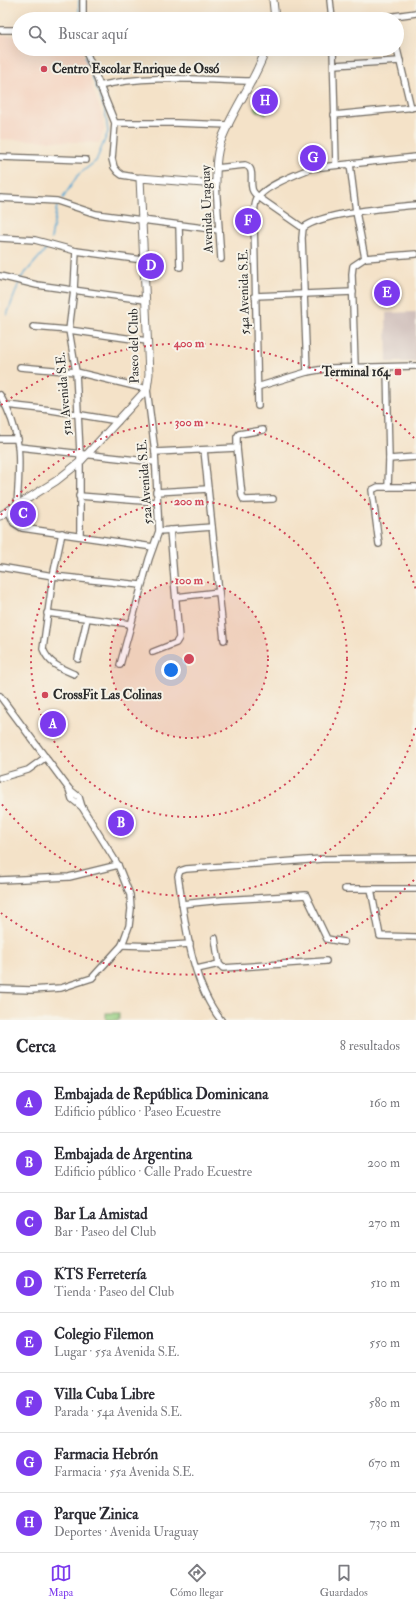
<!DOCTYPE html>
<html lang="es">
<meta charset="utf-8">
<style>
:root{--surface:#fff;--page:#f7f7f7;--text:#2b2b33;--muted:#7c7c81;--line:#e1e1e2;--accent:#7c3aed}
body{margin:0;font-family:"IM FELL Double Pica",serif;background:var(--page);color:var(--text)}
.you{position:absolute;left:171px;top:670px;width:14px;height:14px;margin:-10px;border:3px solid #fff;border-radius:50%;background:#1a73e8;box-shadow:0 0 0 6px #1a73e833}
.badge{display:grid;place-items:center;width:26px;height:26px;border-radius:50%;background:var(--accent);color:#fff;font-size:13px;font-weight:700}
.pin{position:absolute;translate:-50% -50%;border:2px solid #fff;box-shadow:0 1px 4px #0006}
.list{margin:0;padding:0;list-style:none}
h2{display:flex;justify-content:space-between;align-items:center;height:52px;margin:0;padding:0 16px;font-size:17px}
h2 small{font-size:13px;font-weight:400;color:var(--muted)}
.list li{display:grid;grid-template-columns:26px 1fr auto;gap:12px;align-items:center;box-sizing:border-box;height:60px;padding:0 16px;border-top:1px solid var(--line)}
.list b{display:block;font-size:15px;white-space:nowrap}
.list p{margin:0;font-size:13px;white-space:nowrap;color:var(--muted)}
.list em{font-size:13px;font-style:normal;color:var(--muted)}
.icon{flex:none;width:22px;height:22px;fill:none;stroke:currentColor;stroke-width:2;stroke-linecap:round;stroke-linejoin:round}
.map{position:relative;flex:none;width:416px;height:1020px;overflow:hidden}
.search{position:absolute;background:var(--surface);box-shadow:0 4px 16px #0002;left:12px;right:12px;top:12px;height:44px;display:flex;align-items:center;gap:10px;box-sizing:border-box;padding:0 14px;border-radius:22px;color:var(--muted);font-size:15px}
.sheet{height:532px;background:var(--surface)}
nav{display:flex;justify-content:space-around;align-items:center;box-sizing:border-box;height:56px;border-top:1px solid var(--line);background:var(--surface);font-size:11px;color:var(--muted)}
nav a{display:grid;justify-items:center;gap:2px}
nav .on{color:var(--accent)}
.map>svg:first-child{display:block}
.built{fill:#f4d3c0}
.industrial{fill:#d0c0bc}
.green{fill:#95cd81;stroke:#607c56}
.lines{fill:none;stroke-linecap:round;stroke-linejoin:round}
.stream{stroke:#58a6d1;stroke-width:1.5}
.minor-casing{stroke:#716b62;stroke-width:8}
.tertiary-casing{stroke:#716b62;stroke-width:9}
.minor{stroke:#fff;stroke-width:5.5}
.tertiary{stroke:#fff;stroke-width:7}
.ring{fill:none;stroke:#d1495b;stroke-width:2;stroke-dasharray:2 4}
.poi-dot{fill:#d1495b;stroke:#f7f3e8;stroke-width:1.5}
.labels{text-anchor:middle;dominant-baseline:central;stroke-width:4;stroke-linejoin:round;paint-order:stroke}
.poi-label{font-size:13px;font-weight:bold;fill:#2b2b2b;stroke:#f7f3e8;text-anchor:start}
.street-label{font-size:13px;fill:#2b2b2b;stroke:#f7f3e8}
.centre{fill:#d1495b;stroke:#f7f3e8;stroke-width:2}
.ring-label{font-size:12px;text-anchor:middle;font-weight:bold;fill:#d1495b;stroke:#f7f3e8;stroke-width:4;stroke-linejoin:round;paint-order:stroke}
</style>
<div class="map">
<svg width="416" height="1020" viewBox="0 0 416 1020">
<rect width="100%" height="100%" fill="#f7f3e8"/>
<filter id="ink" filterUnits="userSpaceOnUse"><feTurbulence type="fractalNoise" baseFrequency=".025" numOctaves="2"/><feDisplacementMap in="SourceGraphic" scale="8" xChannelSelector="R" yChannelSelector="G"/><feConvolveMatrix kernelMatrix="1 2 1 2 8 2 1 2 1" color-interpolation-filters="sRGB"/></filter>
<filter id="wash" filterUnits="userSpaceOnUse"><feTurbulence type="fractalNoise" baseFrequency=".012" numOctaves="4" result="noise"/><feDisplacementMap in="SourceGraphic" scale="16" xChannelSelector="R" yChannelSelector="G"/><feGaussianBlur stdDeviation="0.9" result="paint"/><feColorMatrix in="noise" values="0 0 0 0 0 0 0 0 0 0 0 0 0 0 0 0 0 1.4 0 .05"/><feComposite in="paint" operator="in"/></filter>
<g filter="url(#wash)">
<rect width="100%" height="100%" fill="#f4e2c8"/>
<path class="built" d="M0,35H19V49H82L93,89L102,115L104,130L99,143L0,139Z"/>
<path class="industrial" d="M416,312V362H387L386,313Z"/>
<g class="green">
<path d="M264,87L277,93L266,115L254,109Z"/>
<rect x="106" y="1013" width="13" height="7"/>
</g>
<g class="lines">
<g class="stream">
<path d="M79,19V0"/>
<path d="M63,198L78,175L96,161L108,132L105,110L85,57"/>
<path d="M51,239L57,206"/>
<path d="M20,279L49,246"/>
<path d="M7,315L19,283"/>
</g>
</g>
</g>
<g filter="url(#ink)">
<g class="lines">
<defs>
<g id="minor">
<path d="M330,0L332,19"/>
<path d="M83,19V0"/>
<path d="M373,19L416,13"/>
<path d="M0,30H19"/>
<path d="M85,49L115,123L112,159L114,167L118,172L122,175L140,178"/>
<path d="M333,49L336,165"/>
<path d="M397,49L411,108"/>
<path d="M334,65L400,61"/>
<path d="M99,86C148,74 201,80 252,81"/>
<path d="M334,115L416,107"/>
<path d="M115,123H176L229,125"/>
<path d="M0,157L86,160"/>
<path d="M350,164L356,212L365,258"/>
<path d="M216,168L245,165C255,168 250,179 252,188C252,191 255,194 257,196L303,228"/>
<path d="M216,184L221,259"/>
<path d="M0,198L57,201L96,214L219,230"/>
<path d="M179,225L180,267"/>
<path d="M0,238L35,240L76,251L143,260"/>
<path d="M76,251L74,290L69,330L76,372L80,453V535"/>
<path d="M0,276L37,285L145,300"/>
<path d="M255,296L353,292"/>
<path d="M33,327L69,330L147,341"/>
<path d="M20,367L76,372L147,389L155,452L159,531L149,559L120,665"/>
<path d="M355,367L352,274L353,266L365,258L416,254"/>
<path d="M387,367L389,459L416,457"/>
<path d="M307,372L302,238L303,228C324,212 388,208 416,205"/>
<path d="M257,387L307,372L330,368L416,366"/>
<path d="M0,395C23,435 20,460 17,504"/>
<path d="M6,405L51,410L118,421"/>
<path d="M258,406L254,220C254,213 254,205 257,199C264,186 299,173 312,168L416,157"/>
<path d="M0,439H18"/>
<path d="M19,447L155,462"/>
<path d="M237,448L242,496L244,500L273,499"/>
<path d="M204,450L224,640"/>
<path d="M155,452L237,448V437L239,434L263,430"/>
<path d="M388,487L389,459"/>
<path d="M156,492L208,489"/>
<path d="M79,496L156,502"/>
<path d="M8,510L14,523L22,528L153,547"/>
<path d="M159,531L212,527"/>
<path d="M62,533L53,576L43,649C49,664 60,668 74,674"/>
<path d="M379,544L372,490L378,487H416"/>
<path d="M0,567L53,576L141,585"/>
<path d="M176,597L219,592"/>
<path d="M47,613L131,624"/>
<path d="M153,652L176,643L179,638L170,530"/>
<path d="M78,659L87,619"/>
<path d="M0,696L69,789L79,797L82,807L118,865L130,895L131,909L129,926L122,945L92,978L61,988L31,990L0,989"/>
<path d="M0,778L28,770L46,757"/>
<path d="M69,789L72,799L82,807"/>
<path d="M0,880L69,877L118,865"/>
<path d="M345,889H416"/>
<path d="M371,889L380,936L416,937"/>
<path d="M182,904L222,900L306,895L327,939L344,942"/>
<path d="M215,938L219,964L223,968L326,961"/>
<path d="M122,945L157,946L190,944"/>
<path d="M197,969L219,964"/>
<path d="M221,1020C191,983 185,922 178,876L180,871L186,869L322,859L416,858"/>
</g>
<g id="tertiary">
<path d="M273,0L275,19"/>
<path d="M0,516L56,481L80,462L147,389L149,374L140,178L216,184C216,170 216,154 221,141C233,109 255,81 266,49"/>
</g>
</defs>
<use href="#minor" class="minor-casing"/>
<use href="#tertiary" class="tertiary-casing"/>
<use href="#minor" class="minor"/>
<use href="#tertiary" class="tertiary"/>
</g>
</g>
<circle cx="189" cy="659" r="79" fill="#d1495b" fill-opacity=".12"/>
<g class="ring">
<circle cx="189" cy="659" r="79"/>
<circle cx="189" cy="659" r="158"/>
<path d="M416 728A237 237 0 0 1 1 803M1 515A237 237 0 0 1 416 590"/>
<path d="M414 880A316 316 0 0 1 1 913M1 405A316 316 0 0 1 414 438"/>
</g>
<g class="poi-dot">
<circle cx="44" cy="69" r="4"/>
<rect x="394" y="368" width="8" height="8" rx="2"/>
<circle cx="45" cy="695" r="4"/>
</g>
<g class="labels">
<g class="poi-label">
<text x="52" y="69">Centro Escolar Enrique de Ossó</text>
<text x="390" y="372" text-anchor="end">Terminal 164</text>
<text x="53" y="695">CrossFit Las Colinas</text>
</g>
<g class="street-label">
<text transform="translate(207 209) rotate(-92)">Avenida Uraguay</text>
<text transform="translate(244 292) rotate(-91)">54a Avenida S.E.</text>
<text transform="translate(134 346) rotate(-91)">Paseo del Club</text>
<text transform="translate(64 394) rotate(-95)">51a Avenida S.E.</text>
<text transform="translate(145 482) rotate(-94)">52a Avenida S.E.</text>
</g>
</g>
<circle cx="189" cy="659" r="6" class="centre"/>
<g class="ring-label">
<text x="189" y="347">400 m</text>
<text x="189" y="426">300 m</text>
<text x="189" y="505">200 m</text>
<text x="189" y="584">100 m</text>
</g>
</svg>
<div class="you"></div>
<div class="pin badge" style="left:53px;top:724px">A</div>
<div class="pin badge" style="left:121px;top:823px">B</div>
<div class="pin badge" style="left:23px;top:514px">C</div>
<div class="pin badge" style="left:151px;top:266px">D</div>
<div class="pin badge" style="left:387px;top:293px">E</div>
<div class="pin badge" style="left:248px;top:221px">F</div>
<div class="pin badge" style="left:313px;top:158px">G</div>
<div class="pin badge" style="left:265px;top:101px">H</div>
<div class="search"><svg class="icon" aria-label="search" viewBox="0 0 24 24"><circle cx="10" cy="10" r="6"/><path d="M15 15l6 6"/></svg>Buscar aquí</div>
</div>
<section class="sheet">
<h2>Cerca<small>8 resultados</small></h2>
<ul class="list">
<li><span class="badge">A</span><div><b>Embajada de República Dominicana</b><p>Edificio público · Paseo Ecuestre</p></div><em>160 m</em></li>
<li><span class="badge">B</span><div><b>Embajada de Argentina</b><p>Edificio público · Calle Prado Ecuestre</p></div><em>200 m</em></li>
<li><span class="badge">C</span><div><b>Bar La Amistad</b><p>Bar · Paseo del Club</p></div><em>270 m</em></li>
<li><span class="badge">D</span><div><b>KTS Ferretería</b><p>Tienda · Paseo del Club</p></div><em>510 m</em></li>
<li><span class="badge">E</span><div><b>Colegio Filemon</b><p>Lugar · 55a Avenida S.E.</p></div><em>550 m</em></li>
<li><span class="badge">F</span><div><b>Villa Cuba Libre</b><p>Parada · 54a Avenida S.E.</p></div><em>580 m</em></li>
<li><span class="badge">G</span><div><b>Farmacia Hebrón</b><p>Farmacia · 55a Avenida S.E.</p></div><em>670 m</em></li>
<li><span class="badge">H</span><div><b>Parque Zinica</b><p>Deportes · Avenida Uraguay</p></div><em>730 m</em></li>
</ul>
</section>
<nav>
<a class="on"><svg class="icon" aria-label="map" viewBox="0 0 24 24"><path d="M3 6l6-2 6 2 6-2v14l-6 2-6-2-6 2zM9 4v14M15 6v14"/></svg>Mapa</a>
<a><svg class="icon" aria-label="directions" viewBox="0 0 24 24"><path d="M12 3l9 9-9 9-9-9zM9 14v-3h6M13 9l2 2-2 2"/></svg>Cómo llegar</a>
<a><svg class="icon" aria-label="saved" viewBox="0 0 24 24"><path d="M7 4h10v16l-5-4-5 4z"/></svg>Guardados</a>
</nav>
